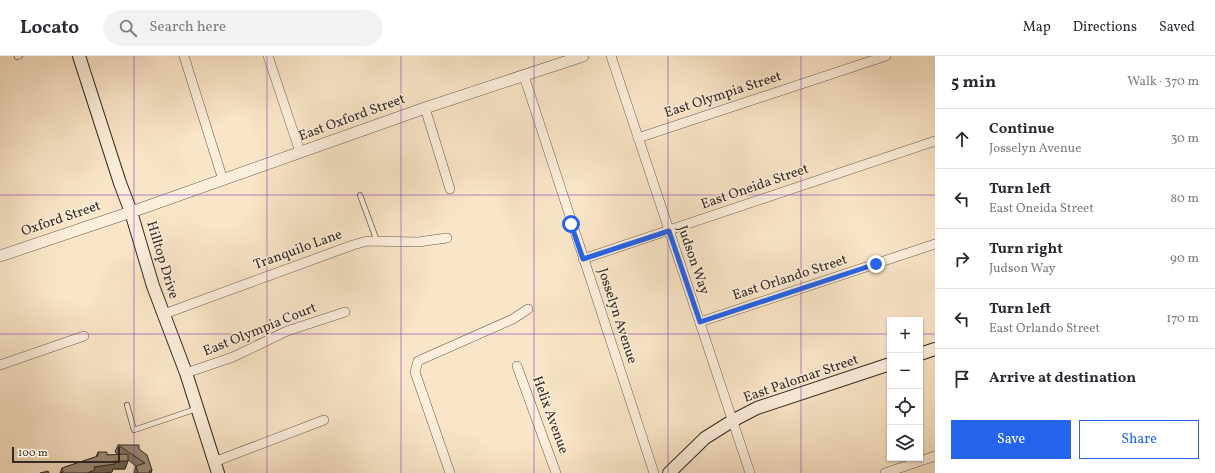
<!DOCTYPE html>
<meta charset="utf-8">
<style>
:root{--surface:#fff;--page:#f2f2f3;--text:#2b2b33;--muted:#7c7c81;--line:#e1e1e2;--accent:#2563eb}
body{margin:0;font-family:Vollkorn,serif;background:var(--page);color:var(--text)}
.controls{position:absolute;right:12px;bottom:12px;display:grid;overflow:hidden;border-radius:0px;box-shadow:0 1px 3px #0004}
.controls button{width:36px;height:36px;display:grid;place-items:center;padding:0;border:0;border-bottom:1px solid var(--line);background:var(--surface);color:var(--text);font:20px sans-serif}
.scale{position:absolute;left:12px;bottom:10px;width:108px;box-sizing:border-box;padding-left:4px;border:2px solid #342a23;border-top:0;font-size:11px;line-height:14px;white-space:nowrap;color:#342a23;-webkit-text-stroke:3px #fbeedb;paint-order:stroke}
.stop{position:absolute;width:12px;height:12px;margin:-9px;border:3px solid #2563eb;border-radius:50%;background:#fff}
.stop.end{background:#2563eb;border-color:#fff;box-shadow:0 1px 4px #0008}
.list{margin:0;padding:0;list-style:none}
h2{display:flex;justify-content:space-between;align-items:center;height:52px;margin:0;padding:0 16px;font-size:17px}
h2 small{font-size:13px;font-weight:400;color:var(--muted)}
.list li{display:grid;grid-template-columns:26px 1fr auto;gap:12px;align-items:center;box-sizing:border-box;height:60px;padding:0 16px;border-top:1px solid var(--line)}
.list b{display:block;font-size:15px;white-space:nowrap}
.list p{margin:0;font-size:13px;white-space:nowrap;color:var(--muted)}
.list em{font-size:13px;font-style:normal;color:var(--muted)}
.actions{display:flex;gap:8px;padding:12px 16px}
.actions a{flex:1;padding:9px 0;border:1px solid var(--accent);border-radius:0px;text-align:center;font-size:14px;color:var(--accent)}
.actions .main{background:var(--accent);color:#fff}
.icon{flex:none;width:22px;height:22px;fill:none;stroke:currentColor;stroke-width:2;stroke-linecap:round;stroke-linejoin:round}
.map{position:relative;flex:none;width:935px;height:417px;overflow:hidden}
header{display:flex;align-items:center;gap:24px;box-sizing:border-box;height:56px;padding:0 20px;background:var(--surface);border-bottom:1px solid var(--line)}
header strong{font-size:19px}
nav{display:flex;gap:22px;margin-inline-start:auto;font-size:14px}
.search{width:280px;height:36px;background:var(--page);display:flex;align-items:center;gap:10px;box-sizing:border-box;padding:0 14px;border-radius:22px;color:var(--muted);font-size:15px}
main{display:flex}
aside{flex:1;background:var(--surface)}
.map>svg:first-child{display:block}
.lines{fill:none;stroke-linecap:round;stroke-linejoin:round}
.service-casing{stroke:#65594c;stroke-width:6}
.minor-casing{stroke:#65594c;stroke-width:10}
.tertiary-casing{stroke:#65594c;stroke-width:12}
.secondary-casing{stroke:#342a23;stroke-width:14}
.service{stroke:#fbeedb;stroke-width:4.5}
.minor{stroke:#fbeedb;stroke-width:9}
.tertiary{stroke:#fbeedb;stroke-width:11}
.secondary{stroke:#fbeedb;stroke-width:12}
.wall{fill:#847867;stroke:#342a23}
.shaded-wall{fill:#6c6154;stroke:#342a23}
.building{fill:#9a8b78;stroke:#342a23}
.route{stroke:#2563eb;stroke-width:5}
.grid{fill:none;stroke:#7b2cbf;stroke-width:1;stroke-opacity:0.55}
.labels{text-anchor:middle;dominant-baseline:central;stroke-width:3;stroke-linejoin:round;paint-order:stroke}
.street-label{font-size:14px;fill:#342a23;stroke:#fbeedb}
</style>
<header>
<strong>Locato</strong>
<div class="search"><svg class="icon" aria-label="search" viewBox="0 0 24 24"><circle cx="10" cy="10" r="6"/><path d="M15 15l6 6"/></svg>Search here</div>
<nav><a>Map</a><a>Directions</a><a>Saved</a></nav>
</header>
<main>
<div class="map">
<svg width="935" height="417" viewBox="0 0 935 417">
<rect width="100%" height="100%" fill="#f9e5c7"/>
<filter id="stains"><feTurbulence type="fractalNoise" baseFrequency=".005" numOctaves="4"/><feColorMatrix values="0 0 0 0 .2 0 0 0 0 .09 0 0 0 0 .02 0 0 0 .5 -.17"/></filter>
<radialGradient id="worn" r=".72"><stop offset=".6" stop-color="#630" stop-opacity="0"/><stop offset="1" stop-color="#630" stop-opacity=".3"/></radialGradient>
<g class="lines">
<defs>
<g id="service">
<path d="M17,1L20,0"/>
<path d="M360,139L377,185"/>
<path d="M127,349L134,374L196,353"/>
</g>
<g id="minor">
<path d="M184,0L223,124"/>
<path d="M268,0L300,96"/>
<path d="M611,0L750,417"/>
<path d="M524,20L654,417"/>
<path d="M425,52L450,133"/>
<path d="M638,82L886,0"/>
<path d="M583,203L935,85"/>
<path d="M164,258L353,189L367,185L418,186L447,182"/>
<path d="M700,266L935,188"/>
<path d="M0,309L84,280"/>
<path d="M517,310L556,417"/>
<path d="M186,317L233,301L287,275L345,256"/>
<path d="M214,406L324,364"/>
<path d="M450,417L415,316L418,305L513,263L528,253"/>
<path d="M885,417L935,400"/>
</g>
<path id="tertiary" d="M0,200L137,154L425,52L583,0"/>
<g id="secondary">
<path d="M79,0L120,127L131,156L153,230L186,317L218,417"/>
<path d="M920,298L935,293"/>
<path d="M669,417L705,382L732,365L757,352L890,308"/>
</g>
</defs>
<use href="#service" class="service-casing"/>
<use href="#minor" class="minor-casing"/>
<use href="#tertiary" class="tertiary-casing"/>
<use href="#secondary" class="secondary-casing"/>
<use href="#service" class="service"/>
<use href="#minor" class="minor"/>
<use href="#tertiary" class="tertiary"/>
<use href="#secondary" class="secondary"/>
</g>
<path class="wall" d="M118,389L139,393L152,414L151,417H134L136,410L128,404L125,413H113L112,416L105,417H60L62,412L96,401L98,396L107,399H119L115,396Z"/>
<path class="shaded-wall" d="M115,405H128L125,413H113L112,416L105,417H87L94,411Z"/>
<g class="building">
<path d="M118,389H139V393L147,399L152,414L149,415L150,417H138L136,410L145,407Z"/>
<path d="M98,396H107V399L128,398V405H115V408L94,411L95,414L87,417H60L63,416L62,412L98,400Z"/>
<path d="M48,415L49,417H40Z"/>
</g>
<g class="lines">
<path class="route" d="M571,168L583,203L669,175L700,266L876,208"/>
</g>
<path class="grid" d="M134,0V417M267,0V417M401,0V417M534,0V417M668,0V417M801,0V417M0,139H935M0,278H890M920,278H935"/>
<g class="labels">
<g class="street-label">
<text transform="translate(723 39) rotate(-18)">East Olympia Street</text>
<text transform="translate(352 62) rotate(-20)">East Oxford Street</text>
<text transform="translate(755 131) rotate(-19)">East Oneida Street</text>
<text transform="translate(61 163) rotate(-19)">Oxford Street</text>
<text transform="translate(298 194) rotate(-20)">Tranquilo Lane</text>
<text transform="translate(162 204) rotate(73)">Hilltop Drive</text>
<text transform="translate(693 204) rotate(71)">Judson Way</text>
<text transform="translate(790 222) rotate(-18)">East Orlando Street</text>
<text transform="translate(617 260) rotate(72)">Josselyn Avenue</text>
<text transform="translate(260 274) rotate(-22)">East Olympia Court</text>
<text transform="translate(801 323) rotate(-19)">East Palomar Street</text>
<text transform="translate(550 359) rotate(70)">Helix Avenue</text>
</g>
</g>
<rect width="100%" height="100%" filter="url(#stains)"/>
<rect width="100%" height="100%" fill="url(#worn)"/>
</svg>
<div class="controls">
<button>+</button>
<button>−</button>
<button><svg class="icon" aria-label="locate" viewBox="0 0 24 24"><circle cx="12" cy="12" r="6"/><path d="M12 2v4M12 18v4M2 12h4M18 12h4"/></svg></button>
<button><svg class="icon" aria-label="layers" viewBox="0 0 24 24"><path d="M12 4l9 5-9 5-9-5zM3 14l9 5 9-5"/></svg></button>
</div>
<div class="scale">100 m</div>
<div class="stop" style="left:571px;top:168px"></div>
<div class="stop end" style="left:876px;top:208px"></div>
</div>
<aside>
<h2>5 min<small>Walk · 370 m</small></h2>
<ul class="list">
<li><svg class="icon" aria-label="ahead" viewBox="0 0 24 24"><path d="M12 20V5M6 11l6-6 6 6"/></svg><div><b>Continue</b><p>Josselyn Avenue</p></div><em>30 m</em></li>
<li><svg class="icon" aria-label="left" viewBox="0 0 24 24"><path d="M17 20v-9H6M10 6l-5 5 5 5"/></svg><div><b>Turn left</b><p>East Oneida Street</p></div><em>80 m</em></li>
<li><svg class="icon" aria-label="right" viewBox="0 0 24 24"><path d="M7 20v-9h11M14 6l5 5-5 5"/></svg><div><b>Turn right</b><p>Judson Way</p></div><em>90 m</em></li>
<li><svg class="icon" aria-label="left" viewBox="0 0 24 24"><path d="M17 20v-9H6M10 6l-5 5 5 5"/></svg><div><b>Turn left</b><p>East Orlando Street</p></div><em>170 m</em></li>
<li><svg class="icon" aria-label="arrive" viewBox="0 0 24 24"><path d="M6 21V4h12l-3 4 3 4H6"/></svg><div><b>Arrive at destination</b></div></li>
</ul>
<div class="actions"><a class="main">Save</a><a>Share</a></div>
</aside>
</main>
